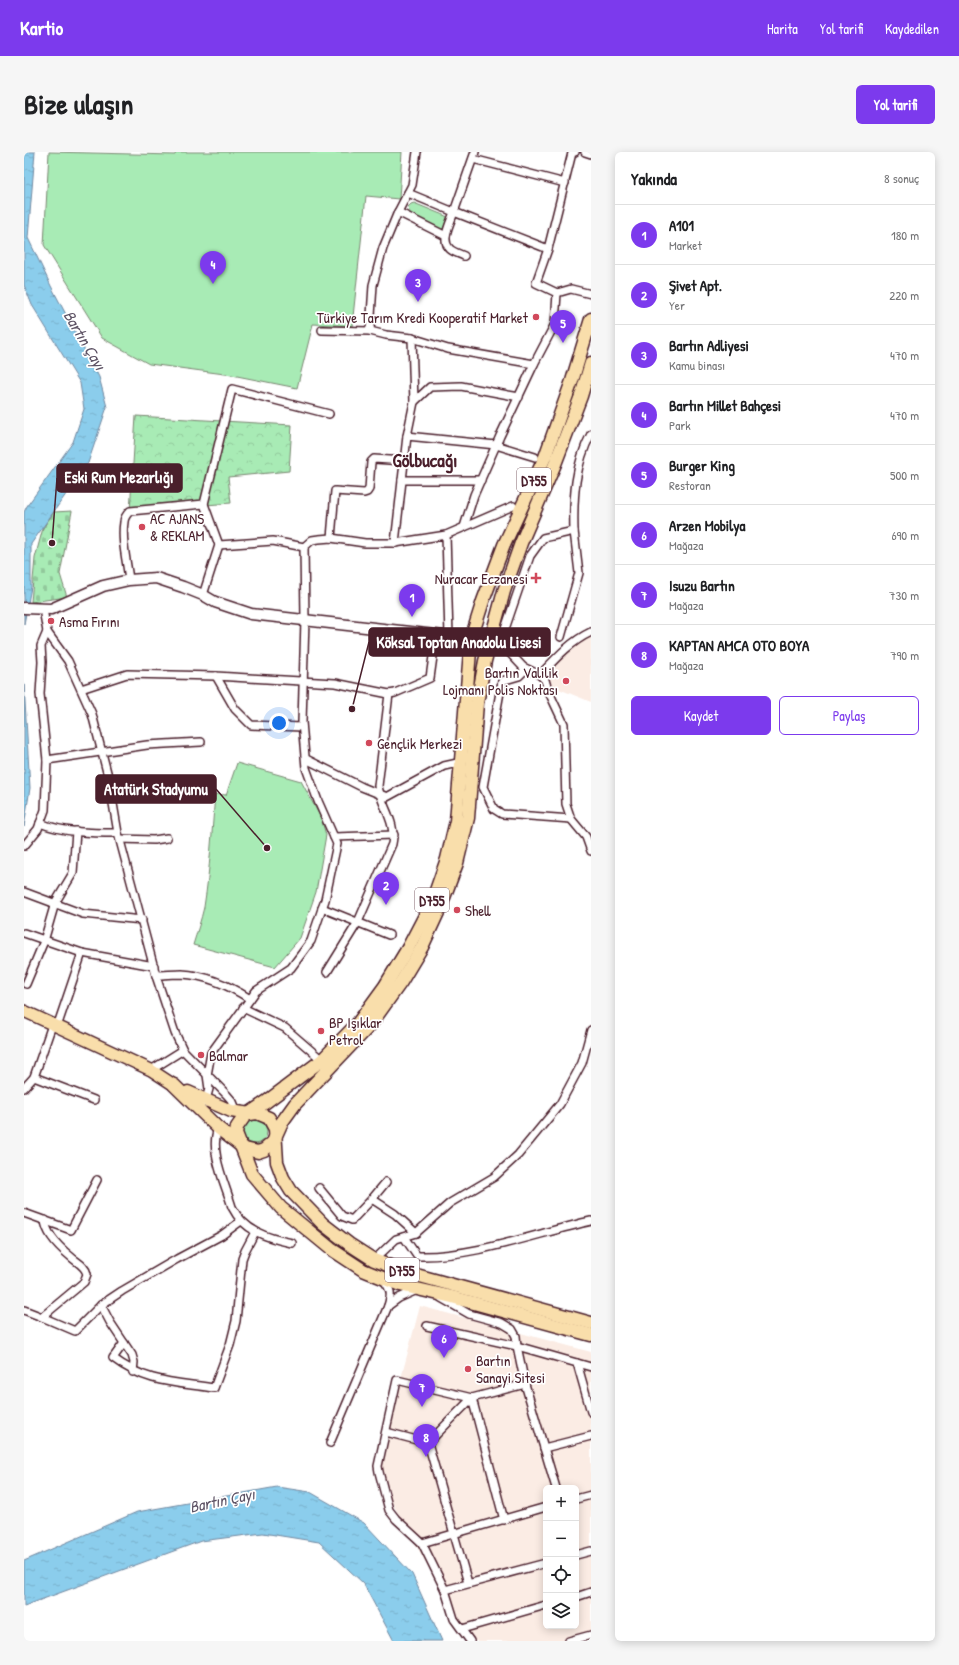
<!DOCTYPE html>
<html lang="tr">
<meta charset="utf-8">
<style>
:root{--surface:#fff;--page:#f6f6f6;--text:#202124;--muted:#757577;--line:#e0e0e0;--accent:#7c3aed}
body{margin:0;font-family:"Patrick Hand",sans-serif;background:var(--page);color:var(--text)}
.controls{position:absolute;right:12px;bottom:12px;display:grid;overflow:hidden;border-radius:6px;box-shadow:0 2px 10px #0003}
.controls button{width:36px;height:36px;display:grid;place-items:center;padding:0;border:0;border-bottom:1px solid var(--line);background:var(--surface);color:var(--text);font:20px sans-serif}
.you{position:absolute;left:255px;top:571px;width:14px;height:14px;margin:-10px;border:3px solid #fff;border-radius:50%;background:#1a73e8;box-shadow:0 0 0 6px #1a73e833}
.badge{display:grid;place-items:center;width:26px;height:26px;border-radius:50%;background:var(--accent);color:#fff;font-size:13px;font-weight:700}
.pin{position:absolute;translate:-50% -33px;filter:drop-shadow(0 1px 2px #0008)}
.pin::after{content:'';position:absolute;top:21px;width:14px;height:12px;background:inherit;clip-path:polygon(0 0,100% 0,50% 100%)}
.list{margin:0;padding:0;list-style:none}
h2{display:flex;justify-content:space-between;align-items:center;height:52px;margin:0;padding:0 16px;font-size:17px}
h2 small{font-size:13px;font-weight:400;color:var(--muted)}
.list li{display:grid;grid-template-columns:26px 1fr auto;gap:12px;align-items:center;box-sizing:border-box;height:60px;padding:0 16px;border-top:1px solid var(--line)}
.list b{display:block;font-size:15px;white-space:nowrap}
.list p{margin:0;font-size:13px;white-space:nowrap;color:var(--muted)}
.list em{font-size:13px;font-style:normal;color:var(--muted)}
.actions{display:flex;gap:8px;padding:12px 16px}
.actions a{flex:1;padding:9px 0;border:1px solid var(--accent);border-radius:6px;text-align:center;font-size:14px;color:var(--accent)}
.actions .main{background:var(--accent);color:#fff}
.icon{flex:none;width:22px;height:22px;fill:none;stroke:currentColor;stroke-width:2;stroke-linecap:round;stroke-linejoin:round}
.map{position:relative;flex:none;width:567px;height:1489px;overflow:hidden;border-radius:6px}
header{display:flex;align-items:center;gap:24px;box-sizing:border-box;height:56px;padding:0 20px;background:var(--accent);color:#fff}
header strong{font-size:19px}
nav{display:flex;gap:22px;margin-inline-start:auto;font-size:14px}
.intro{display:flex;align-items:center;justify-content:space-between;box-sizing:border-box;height:96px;padding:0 24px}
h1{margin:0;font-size:28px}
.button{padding:10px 18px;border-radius:6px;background:var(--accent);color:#fff;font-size:14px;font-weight:700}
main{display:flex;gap:24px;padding:0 24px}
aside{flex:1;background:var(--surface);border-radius:6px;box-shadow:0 2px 10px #0003}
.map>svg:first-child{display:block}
.built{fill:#fbece4;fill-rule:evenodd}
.green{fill:#a8ebb5;stroke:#798570}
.forest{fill:url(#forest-crowns);stroke:#798570}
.cemetery{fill:url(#cemetery-stones);stroke:#798570}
.water{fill:url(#water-ripples);stroke:#71879f}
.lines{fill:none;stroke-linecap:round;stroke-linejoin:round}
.minor-casing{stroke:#4a1f2b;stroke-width:10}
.secondary-casing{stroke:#4a1f2b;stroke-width:13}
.primary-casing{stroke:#4a1f2b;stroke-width:14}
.trunk-casing{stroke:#4a1f2b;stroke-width:15}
.minor{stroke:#fff;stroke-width:7}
.secondary{stroke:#fff;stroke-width:10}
.primary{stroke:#f9deab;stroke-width:11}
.trunk{stroke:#f9deab;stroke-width:12}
.poi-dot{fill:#d1495b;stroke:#fff;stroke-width:1.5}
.labels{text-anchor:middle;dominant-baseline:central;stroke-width:3.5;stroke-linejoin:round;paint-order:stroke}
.shield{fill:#fff;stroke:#80626b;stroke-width:1}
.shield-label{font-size:14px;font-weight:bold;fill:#4a1f2b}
.poi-label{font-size:15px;fill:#4a1f2b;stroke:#fff;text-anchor:start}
.water-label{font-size:16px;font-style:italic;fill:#5e5365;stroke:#fff}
.district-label{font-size:19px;font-weight:bold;fill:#4a1f2b;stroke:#fff}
.leader{fill:none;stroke:#4a1f2b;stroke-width:1.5}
.callout-dot{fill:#4a1f2b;stroke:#fff;stroke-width:1.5}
.callout{fill:#4a1f2b;stroke:#4a1f2b;stroke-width:1.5}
.callout-label{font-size:16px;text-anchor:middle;font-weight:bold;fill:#fff}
</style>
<header>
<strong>Kartio</strong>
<nav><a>Harita</a><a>Yol tarifi</a><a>Kaydedilen</a></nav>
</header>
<div class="intro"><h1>Bize ulaşın</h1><a class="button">Yol tarifi</a></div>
<main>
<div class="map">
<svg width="567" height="1489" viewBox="0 0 567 1489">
<defs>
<pattern id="forest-crowns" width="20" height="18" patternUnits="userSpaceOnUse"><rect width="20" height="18" fill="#a8ebb5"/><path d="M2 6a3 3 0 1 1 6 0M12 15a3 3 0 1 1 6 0" fill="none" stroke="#92c99c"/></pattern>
<pattern id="cemetery-stones" width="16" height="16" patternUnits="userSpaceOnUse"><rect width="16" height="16" fill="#a8ebb5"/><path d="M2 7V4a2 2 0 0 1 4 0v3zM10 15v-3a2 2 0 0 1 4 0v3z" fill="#92c99c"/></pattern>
<pattern id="water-ripples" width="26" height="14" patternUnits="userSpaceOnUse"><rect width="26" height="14" fill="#8bcdec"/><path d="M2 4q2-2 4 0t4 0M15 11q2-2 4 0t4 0" fill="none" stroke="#79b0cb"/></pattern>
</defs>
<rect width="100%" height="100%" fill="#fff"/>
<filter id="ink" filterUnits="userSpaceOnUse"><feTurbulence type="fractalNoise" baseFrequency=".025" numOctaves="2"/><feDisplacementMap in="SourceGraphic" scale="8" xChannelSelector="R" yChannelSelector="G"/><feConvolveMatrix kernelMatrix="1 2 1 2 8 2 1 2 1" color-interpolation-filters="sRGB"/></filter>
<g filter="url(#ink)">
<g class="built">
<path d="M567,483V550L525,533L523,520L545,496Z"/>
<path d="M396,1154L567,1200V1489H446L361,1338L355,1310ZM522,1336H552V1474H522Z"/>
</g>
<g class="green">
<path d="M25,0L151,3L152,0H378L375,47L342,44L328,174L289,172L273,236L208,223L125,212L78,186L20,93Z"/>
<path d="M390,51L424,65L419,77H416C406,73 385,68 384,55L387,52Z"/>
<path d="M213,611L277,629L297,666L302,683L292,740L276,786L251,815L169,793C173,780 177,768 180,755C186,717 188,679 191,642L202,643Z"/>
<circle cx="231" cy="980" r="12"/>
</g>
<path class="forest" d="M112,264L268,273L265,319L204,325L207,351L106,359Z"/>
<path class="cemetery" d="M48,359L36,422L43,445L7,450L11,406L19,376L30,360Z"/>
<g class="water">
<path d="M0,0H11L4,86L27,134L75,225L83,255L64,311L7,392V435L0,472V360L3,354L49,290L60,257L56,231L8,153L0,133Z"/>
<path d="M0,532L6,636L0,675Z"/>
<path d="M253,1335L286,1340L340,1371L388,1422L418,1489H370L339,1431L295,1390L239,1381L177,1389L0,1454V1409L113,1360Z"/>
</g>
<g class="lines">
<defs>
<g id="minor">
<path d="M451,0L430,60L524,97"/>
<path d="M561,0L567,2"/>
<path d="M449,7L541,31"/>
<path d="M384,41L430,60C427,70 416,88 426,97C429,100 436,102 440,104"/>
<path d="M374,60L422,84"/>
<path d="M533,141L547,137L567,142"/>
<path d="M298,178L346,179L362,183L388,186L424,197L510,212"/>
<path d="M346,179L349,133L359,96L374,60L388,33L393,0"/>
<path d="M388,186L390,250"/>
<path d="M383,284L472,293L511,305"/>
<path d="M378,328H457"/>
<path d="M440,375L450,343L476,284L510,212L531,172L533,141L512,131L524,97L548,1L551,0"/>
<path d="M422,383L425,484"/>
<path d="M307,386L311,339L340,341L343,340L345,337L347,310L350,307L380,309"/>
<path d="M371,391L383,284L390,250L406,235L437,234L495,245"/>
<path d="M195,393L249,389L280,395"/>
<path d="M105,428C103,410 97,388 100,370C100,365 103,362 106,359L180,352L208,237L305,262"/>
<path d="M179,443L195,393L180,352"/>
<path d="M19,457L23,480L44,509L68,562L85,628L94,681L133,827L151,881L159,898L203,943L209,950L214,962"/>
<path d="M481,477V487L484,499L499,515L516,523L521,528L524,538L540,572L542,652L547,667L562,685L567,699"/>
<path d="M537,485L555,421L550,379"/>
<path d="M484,499L470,494L466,489L475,485L481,477L506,404L519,386L550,379C549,345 551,312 567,282"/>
<path d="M502,517L495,524L478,529L459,635L470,657L478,662L547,667"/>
<path d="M516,523C532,506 546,490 567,480"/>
<path d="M192,524L211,557L227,573L278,575"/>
<path d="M57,537L103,522L192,524L311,531L365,542L371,541L406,526L412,483"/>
<path d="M282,607L338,635L363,645L420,614L438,610"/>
<path d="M23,608L123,593L177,590"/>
<path d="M16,671C40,681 69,681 94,681"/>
<path d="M310,685L370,683"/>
<path d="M96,687L130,688L143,686"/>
<path d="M0,694L14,677L21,658L23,608L16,542L18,510L17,494L23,480"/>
<path d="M0,740L59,762L118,768"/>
<path d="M298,756L365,783"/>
<path d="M0,781L58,801L130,814"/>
<path d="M303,820L334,770L368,692C373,670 357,654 354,634L365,542"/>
<path d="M132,823C141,823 149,822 158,822C181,823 206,834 226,847"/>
<path d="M2,832L20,789L31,751L49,721L52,679"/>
<path d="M219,856L261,876L298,908"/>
<path d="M33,875L58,801"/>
<path d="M127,918L159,898"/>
<path d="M10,925L70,948"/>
<path d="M0,936L10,925L28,873"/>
<path d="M181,951L185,937L183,923L187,901L232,839L267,816L287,789L301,748L313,692L294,649L282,616L278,570L281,468L280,395L288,388L295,387L307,386L341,391H371L422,383L489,354"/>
<path d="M194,976C185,1000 201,1031 208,1055C220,1079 243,1086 268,1091"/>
<path d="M295,1036L318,1064L328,1068L348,1047L362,1030"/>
<path d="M348,1047L371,1062L392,1081"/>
<path d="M0,1061L47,1078L73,1028"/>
<path d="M21,1068C22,1082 35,1095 46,1104C52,1110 61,1113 63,1122L60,1130L18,1165L51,1179L77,1153L98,1139L153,1107L198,1083L217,1069"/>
<path d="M380,1085L393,1104C447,1106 513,1081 567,1069"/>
<path d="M350,1108L372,1087L392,1081L426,1051L470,1025L494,1003L536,952L558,911L567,878"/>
<path d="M359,1127C367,1138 368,1141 364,1154"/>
<path d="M417,1146L445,1162L478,1171L488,1177L492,1184L493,1194L501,1232L532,1336"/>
<path d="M77,1153L86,1170L108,1203L110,1210L109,1220"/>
<path d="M0,1158L18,1165"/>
<path d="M403,1174L493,1194L567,1215"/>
<path d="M100,1191L89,1206C122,1231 151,1230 190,1236L206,1193L212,1169L218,1107L221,1099L231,1080"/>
<path d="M553,1211L567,1260"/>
<path d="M448,1246L480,1368"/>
<path d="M362,1280L404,1291"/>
<path d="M306,1291L364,1154L375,1146L393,1138"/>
<path d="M404,1291L444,1431"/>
<path d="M404,1291L448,1246"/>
<path d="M520,1296L567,1284"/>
<path d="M552,1347L567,1343"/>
<path d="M398,1391L522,1355"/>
<path d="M552,1403L567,1399"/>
<path d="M421,1438L522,1411"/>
<path d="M552,1445L567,1440"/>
<path d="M438,1477L522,1453"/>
<path d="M446,1489L430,1467L421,1438L398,1391L372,1367L365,1358L355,1320L354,1314L373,1228L448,1246L501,1232"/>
<path d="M545,1489L567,1483"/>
</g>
<path id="secondary" d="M0,456L27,457L79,434L105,428L132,426L159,435L179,443L191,450L227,462L447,487"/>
<path id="primary" d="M0,859L127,918L150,933"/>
<g id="trunk">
<path d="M567,167L548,229L521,305L480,393L459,449L447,487L432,669L423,707L408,750L384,796L361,834L334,871L298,908L242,950L220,965L213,975L212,981L228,1022L257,1056L307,1097L339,1118L376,1133L428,1145L567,1183"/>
<path d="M150,933L194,976L221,997L234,1000L240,998L249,990L258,970L271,952L347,872L377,830L398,795L416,756L433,711L444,666L453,551L461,509L480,439L497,391L531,312L557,244L567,211"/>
<path d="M164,940L207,959L226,962L233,961L245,966L251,977L253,1010L259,1026L267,1039L299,1072L325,1092L350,1108L385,1121L567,1171"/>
</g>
</defs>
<use href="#minor" class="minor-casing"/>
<use href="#secondary" class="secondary-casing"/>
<use href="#primary" class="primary-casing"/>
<use href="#trunk" class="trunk-casing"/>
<use href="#minor" class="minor"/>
<use href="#secondary" class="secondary"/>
<use href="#primary" class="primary"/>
<use href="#trunk" class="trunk"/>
</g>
</g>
<g class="poi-dot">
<circle cx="512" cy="165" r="4"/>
<circle cx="118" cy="375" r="4"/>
<path d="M510 420h4v4h4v4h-4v4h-4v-4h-4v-4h4z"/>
<circle cx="27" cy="469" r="4"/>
<circle cx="542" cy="529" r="4"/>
<circle cx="345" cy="591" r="4"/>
<circle cx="433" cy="758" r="4"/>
<circle cx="297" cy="879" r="4"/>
<circle cx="177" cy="903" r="4"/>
<circle cx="444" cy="1217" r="4"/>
</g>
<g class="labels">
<g class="shield">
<rect x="493" y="316" width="34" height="24" rx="3"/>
<rect x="391" y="736" width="34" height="24" rx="3"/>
<rect x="361" y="1106" width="34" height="24" rx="3"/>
</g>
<g class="shield-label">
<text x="510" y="328">D755</text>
<text x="408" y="748">D755</text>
<text x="378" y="1118">D755</text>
</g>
<g class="poi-label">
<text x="504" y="165" text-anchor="end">Türkiye Tarım Kredi Kooperatif Market</text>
<text x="126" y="366">AC AJANS<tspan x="126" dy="17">&amp; REKLAM</tspan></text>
<text x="504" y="426" text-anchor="end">Nuracar Eczanesi</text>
<text x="35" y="469">Asma Fırını</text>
<text x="534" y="520" text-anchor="end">Bartın Valilik<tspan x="534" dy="17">Lojmanı Polis Noktası</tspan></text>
<text x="353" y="591">Gençlik Merkezi</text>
<text x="441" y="758">Shell</text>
<text x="305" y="870">BP Işıklar<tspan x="305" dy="17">Petrol</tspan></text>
<text x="185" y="903">Balmar</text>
<text x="452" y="1208">Bartın<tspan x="452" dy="17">Sanayi Sitesi</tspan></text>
</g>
<g class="water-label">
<text transform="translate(61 188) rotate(59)">Bartın Çayı</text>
<text transform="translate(198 1348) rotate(-12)">Bartın Çayı</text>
</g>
<g class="district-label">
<text x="401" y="308">Gölbucağı</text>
</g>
</g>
<path class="leader" d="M28 391L33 326M328 557L345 490M243 696L192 637"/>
<g class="callout-dot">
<circle cx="28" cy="391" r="4"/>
<circle cx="328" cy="557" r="4"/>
<circle cx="243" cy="696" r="4"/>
</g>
<g class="callout">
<rect x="33" y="312" width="125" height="28" rx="4"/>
<rect x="345" y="476" width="181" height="28" rx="4"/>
<rect x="72" y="623" width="120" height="28" rx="4"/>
</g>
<g class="callout-label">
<text x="95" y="331">Eski Rum Mezarlığı</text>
<text x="435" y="496">Köksal Toptan Anadolu Lisesi</text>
<text x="132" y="643">Atatürk Stadyumu</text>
</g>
</svg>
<div class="controls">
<button>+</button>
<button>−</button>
<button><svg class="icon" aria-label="locate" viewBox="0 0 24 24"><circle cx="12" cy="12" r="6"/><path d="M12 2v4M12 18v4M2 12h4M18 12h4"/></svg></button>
<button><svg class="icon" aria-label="layers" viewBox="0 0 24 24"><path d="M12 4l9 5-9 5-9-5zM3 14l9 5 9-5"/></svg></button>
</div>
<div class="you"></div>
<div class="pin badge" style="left:388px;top:465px">1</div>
<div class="pin badge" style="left:362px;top:753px">2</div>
<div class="pin badge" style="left:394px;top:150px">3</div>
<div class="pin badge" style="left:189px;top:132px">4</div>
<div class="pin badge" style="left:539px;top:191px">5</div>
<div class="pin badge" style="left:420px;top:1206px">6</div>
<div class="pin badge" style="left:398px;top:1255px">7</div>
<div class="pin badge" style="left:402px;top:1305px">8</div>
</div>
<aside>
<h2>Yakında<small>8 sonuç</small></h2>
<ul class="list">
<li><span class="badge">1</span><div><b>A101</b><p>Market</p></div><em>180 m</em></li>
<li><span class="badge">2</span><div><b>Şivet Apt.</b><p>Yer</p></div><em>220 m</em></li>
<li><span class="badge">3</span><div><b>Bartın Adliyesi</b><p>Kamu binası</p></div><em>470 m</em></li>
<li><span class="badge">4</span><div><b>Bartın Millet Bahçesi</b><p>Park</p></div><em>470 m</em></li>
<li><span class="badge">5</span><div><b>Burger King</b><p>Restoran</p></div><em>500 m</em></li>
<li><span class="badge">6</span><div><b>Arzen Mobilya</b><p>Mağaza</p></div><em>690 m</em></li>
<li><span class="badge">7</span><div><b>Isuzu Bartın</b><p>Mağaza</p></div><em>730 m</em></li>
<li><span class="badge">8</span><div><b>KAPTAN AMCA OTO BOYA</b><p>Mağaza</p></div><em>790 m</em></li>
</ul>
<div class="actions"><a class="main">Kaydet</a><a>Paylaş</a></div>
</aside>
</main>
